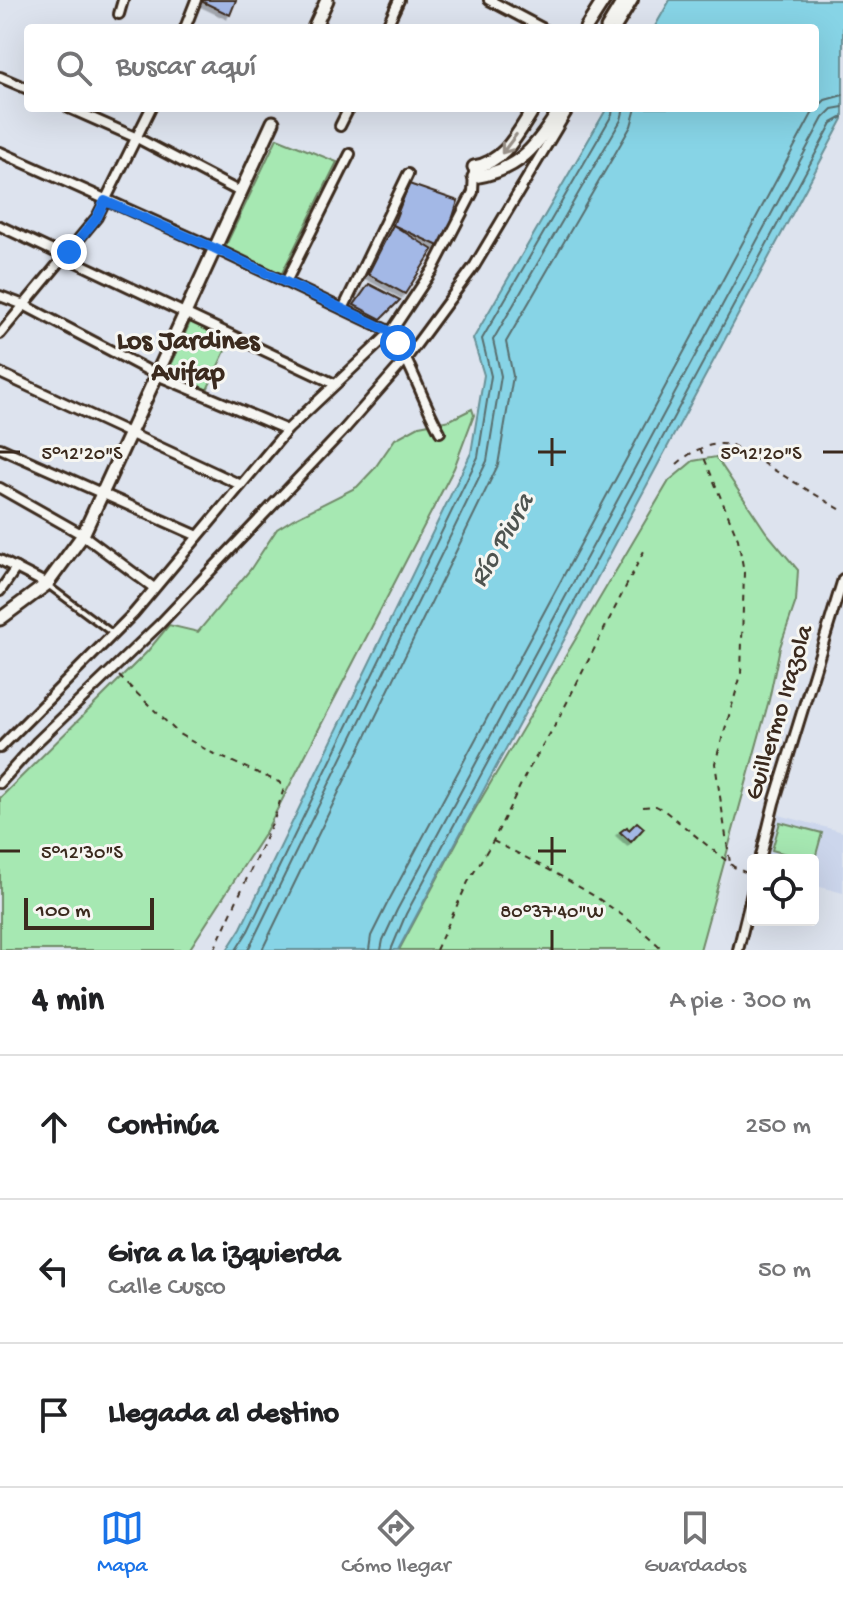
<!DOCTYPE html>
<html lang="es">
<meta charset="utf-8">
<style>
:root{--surface:#fff;--page:#f2f2f2;--text:#202124;--muted:#757577;--line:#e0e0e0;--accent:#1a73e8}
body{margin:0;font-family:"Gochi Hand",sans-serif;background:var(--page);color:var(--text)}
.controls{position:absolute;right:24px;bottom:24px;display:grid;overflow:hidden;border-radius:8px;box-shadow:0 8px 32px #0002}
.controls button{width:72px;height:72px;display:grid;place-items:center;padding:0;border:0;border-bottom:2px solid var(--line);background:var(--surface);color:var(--text);font:40px sans-serif}
.scale{position:absolute;left:24px;bottom:20px;width:130px;box-sizing:border-box;padding-left:8px;border:4px solid #3b2a1e;border-top:0;font-size:22px;line-height:28px;white-space:nowrap;color:#3b2a1e;-webkit-text-stroke:6px #f6f6f2;paint-order:stroke}
.stop{position:absolute;width:24px;height:24px;margin:-18px;border:6px solid #1a73e8;border-radius:50%;background:#fff}
.stop.end{background:#1a73e8;border-color:#fff;box-shadow:0 2px 8px #0008}
.list{margin:0;padding:0;list-style:none}
h2{display:flex;justify-content:space-between;align-items:center;height:104px;margin:0;padding:0 32px;font-size:34px}
h2 small{font-size:26px;font-weight:400;color:var(--muted)}
.list li{display:grid;grid-template-columns:52px 1fr auto;gap:24px;align-items:center;box-sizing:border-box;height:144px;padding:0 32px;border-top:2px solid var(--line)}
.list b{display:block;font-size:30px;white-space:nowrap}
.list p{margin:0;font-size:26px;white-space:nowrap;color:var(--muted)}
.list em{font-size:26px;font-style:normal;color:var(--muted)}
.icon{flex:none;width:44px;height:44px;fill:none;stroke:currentColor;stroke-width:2;stroke-linecap:round;stroke-linejoin:round}
.map{position:relative;flex:none;width:843px;height:950px;overflow:hidden}
.search{position:absolute;background:var(--surface);box-shadow:0 8px 32px #0002;left:24px;right:24px;top:24px;height:88px;display:flex;align-items:center;gap:20px;box-sizing:border-box;padding:0 28px;border-radius:8px;color:var(--muted);font-size:30px}
.sheet{height:536px;background:var(--surface)}
nav{display:flex;justify-content:space-around;align-items:center;box-sizing:border-box;height:112px;border-top:2px solid var(--line);background:var(--surface);font-size:22px;color:var(--muted)}
nav a{display:grid;justify-items:center;gap:4px}
nav .on{color:var(--accent)}
.map>svg:first-child{display:block}
.built{fill:#ccd6ec}
.green{fill:#a6e8b2;stroke:#708968;stroke-width:2}
.water{fill:#87d4e6;stroke:#699096;stroke-width:2}
.lines{fill:none;stroke-linecap:round;stroke-linejoin:round}
.shore{stroke:#596e6e;stroke-width:2}
.building{fill:#a3b8e6;stroke:#3b2a1e;stroke-width:2;filter:url(#shadow)}
.lane-casing{stroke:#3b2a1e;stroke-width:10}
.street-casing{stroke:#3b2a1e;stroke-width:14}
.secondary-casing{stroke:#3b2a1e;stroke-width:17}
.path{stroke:#3b2a1e;stroke-width:2;stroke-dasharray:6 6;stroke-linecap:butt}
.lane{stroke:#f6f6f2;stroke-width:4}
.street{stroke:#f6f6f2;stroke-width:8}
.secondary{stroke:#f6f6f2;stroke-width:11}
.oneway{stroke:#989088}
.route{stroke:#1a73e8;stroke-width:10}
.ticks{fill:none;stroke:#3b2a1e;stroke-width:3}
.labels{text-anchor:middle;dominant-baseline:central;stroke-width:6;stroke-linejoin:round;paint-order:stroke}
.street-label{font-size:26px;fill:#3b2a1e;stroke:#f6f6f2}
.neighbourhood-label{font-size:28px;font-weight:bold;fill:#3b2a1e;stroke:#f6f6f2}
.water-label{font-size:28px;font-style:italic;fill:#4e5450;stroke:#f6f6f2}
.ticks-label{font-size:20px;text-anchor:middle;fill:#3b2a1e;stroke:#f6f6f2;stroke-width:6;stroke-linejoin:round;paint-order:stroke}
</style>
<div class="map">
<svg width="843" height="950" viewBox="0 0 843 950">
<defs>
<filter id="shadow"><feDropShadow dx="-3.5" dy="3.5" stdDeviation="0" flood-color="#0004"/></filter>
</defs>
<rect width="100%" height="100%" fill="#dde3ee"/>
<filter id="ink" filterUnits="userSpaceOnUse"><feTurbulence type="fractalNoise" baseFrequency=".0125" numOctaves="2"/><feDisplacementMap in="SourceGraphic" scale="16" xChannelSelector="R" yChannelSelector="G"/><feConvolveMatrix kernelMatrix="1 2 1 2 8 2 1 2 1" color-interpolation-filters="sRGB"/></filter>
<g filter="url(#ink)">
<path class="built" d="M779,815L843,832V893L813,885V860H767Z"/>
<g class="green">
<path d="M277,138L337,162L281,275L225,247Z"/>
<path d="M191,320L231,338L207,390L168,372Z"/>
<path d="M472,409L474,415L454,468L265,833L189,950H0V798L147,652L169,625L198,632L250,570L277,529L293,519L357,487L374,469L395,439L419,426L450,420Z"/>
<path d="M716,457L766,532L798,570L796,601L780,647L769,700L700,950H399L471,816L669,481L693,461Z"/>
<path d="M780,822L822,833L814,862L772,850Z"/>
</g>
<path class="water" d="M670,0H843V119L398,950H227L241,928L471,453L484,375L473,339L607,108H815V28H654Z"/>
<g class="lines">
<g class="shore">
<path d="M236,950L248,931L478,457L491,376L482,339L612,115L613,108"/>
<path d="M248,950L487,461L501,376L493,340L621,120L624,108"/>
<path d="M262,950L498,465L513,376L506,342L631,126L636,108"/>
<path d="M369,950L371,936L387,904L813,112L825,100L843,95"/>
<path d="M381,950L383,940L397,910L823,118L832,109L843,107"/>
<path d="M391,950L406,914L832,123L843,117"/>
</g>
</g>
<g class="building">
<path d="M199,0H236L230,15Z"/>
<path d="M409,184L458,201L443,248L393,225Z"/>
<path d="M393,225L433,250L405,294L368,274Z"/>
<path d="M369,284L400,300L381,319L354,305Z"/>
<path d="M637,822L644,828L631,842L620,832L627,827L629,830Z"/>
</g>
<g class="lines">
<defs>
<path id="lane" d="M49,586L112,633"/>
<g id="street">
<path d="M489,0L542,28"/>
<path d="M119,14L123,0"/>
<path d="M185,28L196,0"/>
<path d="M386,28L399,0"/>
<path d="M616,28L633,0"/>
<path d="M0,77L28,89"/>
<path d="M69,108L137,138L240,192"/>
<path d="M340,126L349,108"/>
<path d="M0,152L214,248L391,332C411,362 422,400 440,432"/>
<path d="M0,226L335,384"/>
<path d="M286,282L350,154"/>
<path d="M0,296L24,305L157,375L287,430"/>
<path d="M343,309L408,174"/>
<path d="M0,334L97,217L151,108"/>
<path d="M0,373L241,485"/>
<path d="M0,448L198,536"/>
<path d="M0,488L83,535L154,588"/>
<path d="M0,560L47,584"/>
<path d="M0,591L16,568"/>
<path d="M0,748L134,613L287,430L391,332L433,269L473,192L474,172"/>
<path d="M0,783L37,742L160,624L341,433L405,360L475,265L569,108"/>
<path d="M760,860L774,803L843,579"/>
<path d="M738,950L753,889"/>
</g>
<g id="secondary">
<path d="M314,28L327,0"/>
<path d="M586,28L604,0"/>
<path d="M607,28L624,0"/>
<path d="M474,167C505,162 518,133 534,108"/>
<path d="M474,177C521,170 537,145 561,108"/>
<path d="M0,619L47,584L83,535L273,122"/>
</g>
</defs>
<use href="#lane" class="lane-casing"/>
<use href="#street" class="street-casing"/>
<use href="#secondary" class="secondary-casing"/>
<g class="path">
<path d="M700,448L738,539L744,572L741,675L715,763L730,863"/>
<path d="M677,464C693,450 710,441 732,445L843,511"/>
<path d="M119,676L179,734L212,753L279,782L284,788L275,817L214,950"/>
<path d="M643,807L656,806L665,811L734,867L753,876"/>
<path d="M493,841C553,871 616,903 663,950"/>
<path d="M436,950L468,882L493,841L527,772L557,722L646,547"/>
</g>
<use href="#lane" class="lane"/>
<use href="#street" class="street"/>
<use href="#secondary" class="secondary"/>
</g>
<defs><path id="oneway-shaft" d="M-6 0H5M1.5-3L5.5 0L1.5 3" fill="none" stroke-width="1.6" stroke-linecap="round" stroke-linejoin="round" transform="scale(2)"/></defs>
<use class="oneway" href="#oneway-shaft" transform="translate(509 144) rotate(127)"/>
</g>
<g class="lines" filter="url(#ink)">
<path class="route" d="M69,252L97,217L105,201L214,248L391,332L398,343"/>
</g>
<path class="ticks" d="M552,438V466M0,452H20M538,452H566M823,452H843M552,837V865M0,851H20M538,851H566M552,930V950"/>
<g class="labels">
<g class="street-label">
<text transform="translate(781 713) rotate(-73)">Guillermo Irazola</text>
</g>
<g class="neighbourhood-label">
<text x="188" y="342">Los Jardines<tspan x="188" dy="32">Avifap</tspan></text>
</g>
<g class="water-label">
<text transform="translate(503 541) rotate(-60)">Río Piura</text>
</g>
</g>
<g class="ticks-label">
<text x="82" y="459">5°12'20"S</text>
<text x="761" y="459">5°12'20"S</text>
<text x="82" y="858">5°12'30"S</text>
<text x="552" y="917">80°37'40"W</text>
</g>
</svg>
<div class="controls">
<button><svg class="icon" aria-label="locate" viewBox="0 0 24 24"><circle cx="12" cy="12" r="6"/><path d="M12 2v4M12 18v4M2 12h4M18 12h4"/></svg></button>
</div>
<div class="scale">100 m</div>
<div class="stop" style="left:398px;top:343px"></div>
<div class="stop end" style="left:69px;top:252px"></div>
<div class="search"><svg class="icon" aria-label="search" viewBox="0 0 24 24"><circle cx="10" cy="10" r="6"/><path d="M15 15l6 6"/></svg>Buscar aquí</div>
</div>
<section class="sheet">
<h2>4 min<small>A pie · 300 m</small></h2>
<ul class="list">
<li><svg class="icon" aria-label="ahead" viewBox="0 0 24 24"><path d="M12 20V5M6 11l6-6 6 6"/></svg><div><b>Continúa</b></div><em>250 m</em></li>
<li><svg class="icon" aria-label="left" viewBox="0 0 24 24"><path d="M17 20v-9H6M10 6l-5 5 5 5"/></svg><div><b>Gira a la izquierda</b><p>Calle Cusco</p></div><em>50 m</em></li>
<li><svg class="icon" aria-label="arrive" viewBox="0 0 24 24"><path d="M6 21V4h12l-3 4 3 4H6"/></svg><div><b>Llegada al destino</b></div></li>
</ul>
</section>
<nav>
<a class="on"><svg class="icon" aria-label="map" viewBox="0 0 24 24"><path d="M3 6l6-2 6 2 6-2v14l-6 2-6-2-6 2zM9 4v14M15 6v14"/></svg>Mapa</a>
<a><svg class="icon" aria-label="directions" viewBox="0 0 24 24"><path d="M12 3l9 9-9 9-9-9zM9 14v-3h6M13 9l2 2-2 2"/></svg>Cómo llegar</a>
<a><svg class="icon" aria-label="saved" viewBox="0 0 24 24"><path d="M7 4h10v16l-5-4-5 4z"/></svg>Guardados</a>
</nav>
